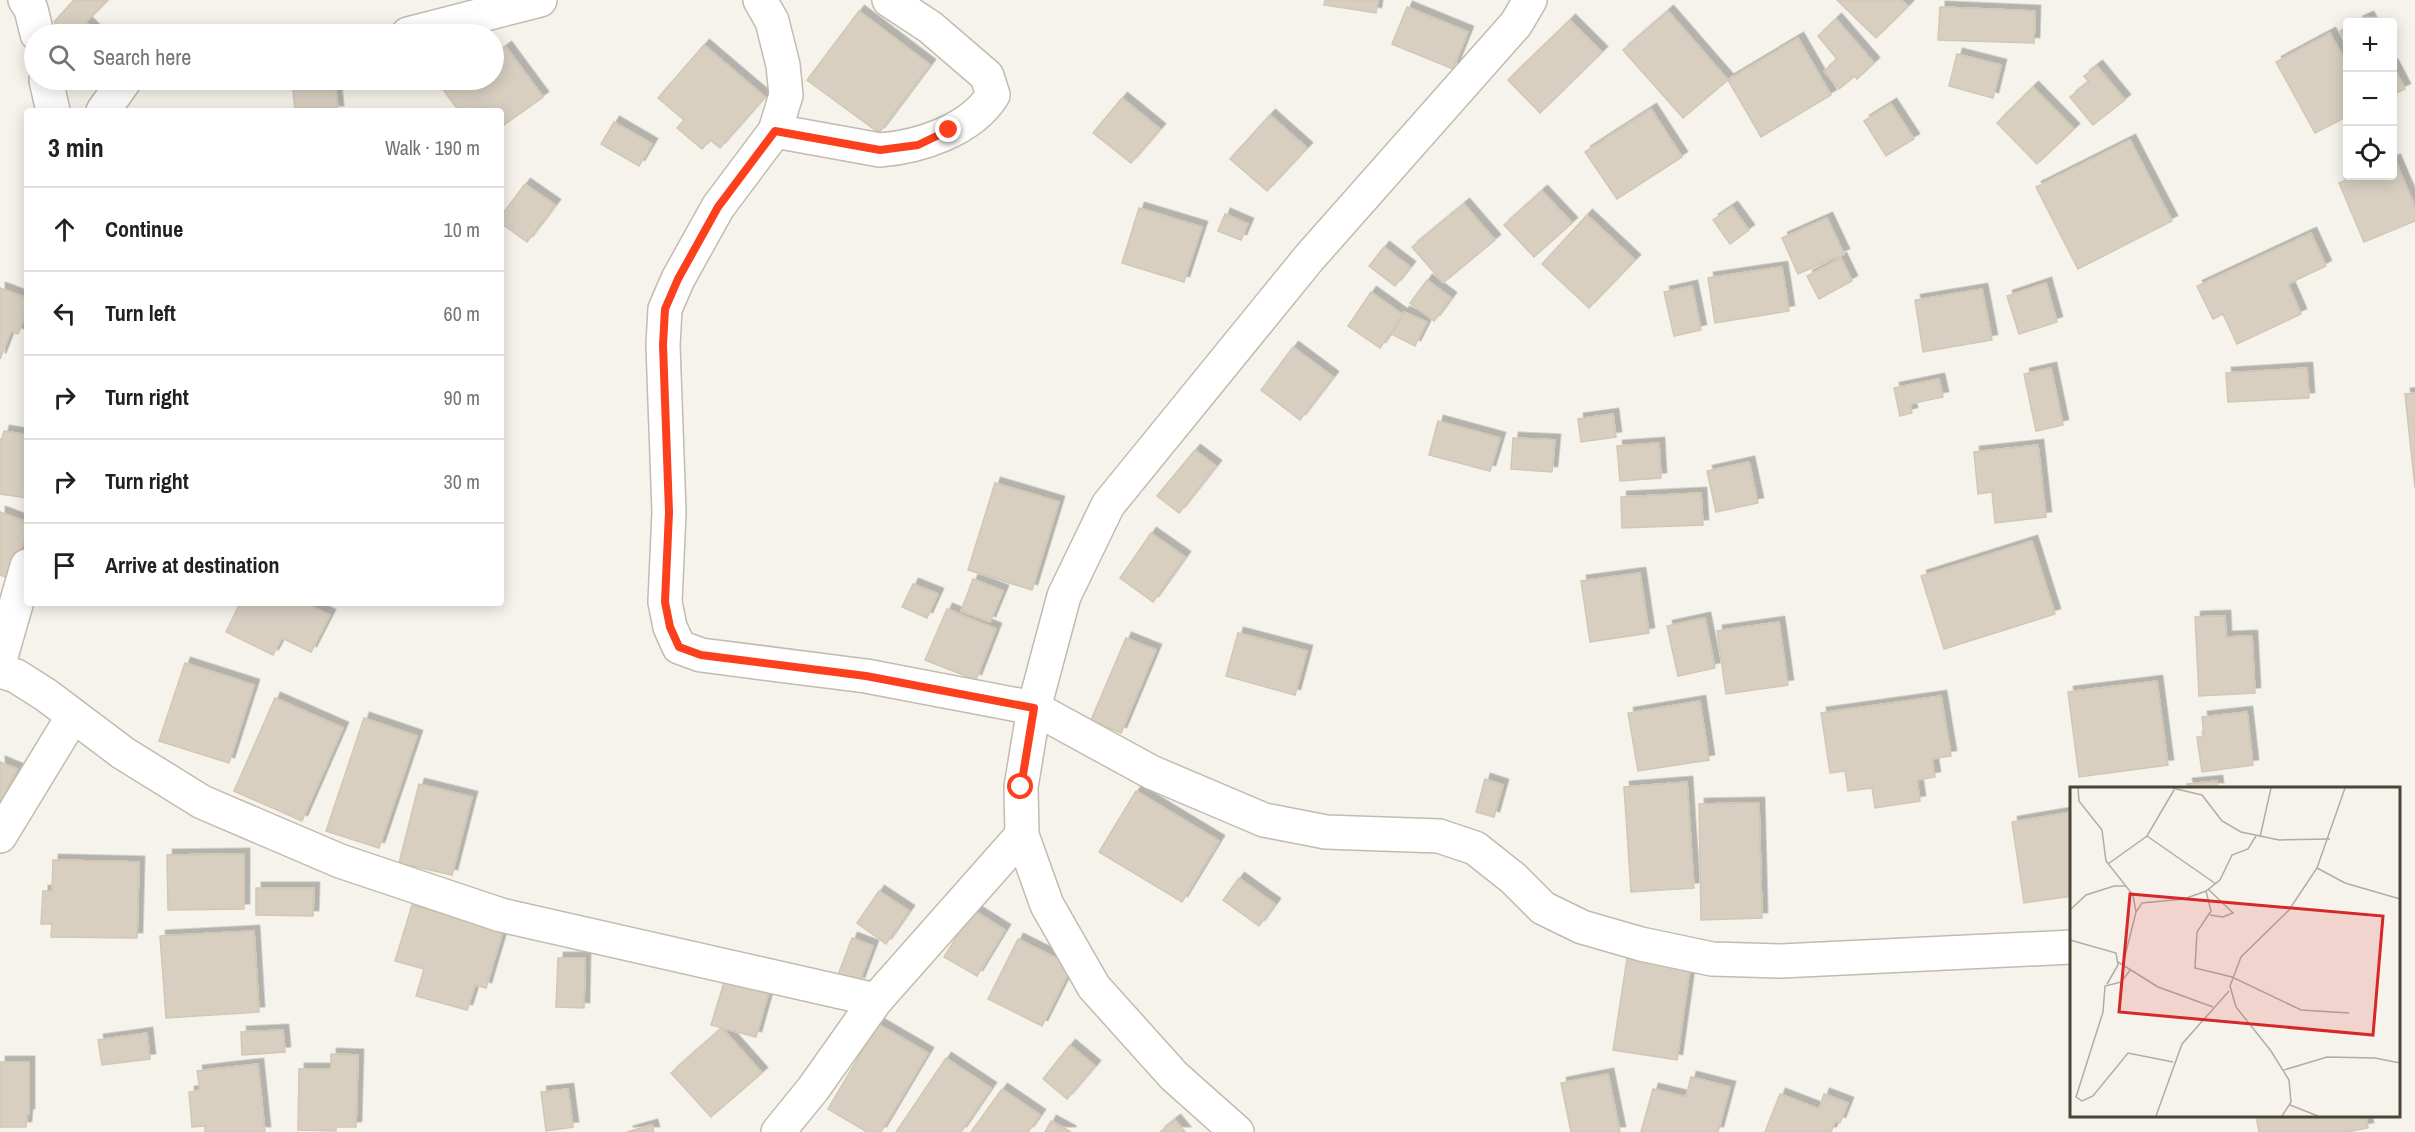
<!DOCTYPE html>
<meta charset="utf-8">
<style>
:root{--surface:#fff;--page:#f6f6f6;--text:#202124;--muted:#757577;--line:#e0e0e0}
body{margin:0;font-family:"Archivo Narrow",sans-serif;background:var(--page);color:var(--text)}
.controls{position:absolute;right:18px;top:18px;display:grid;overflow:hidden;border-radius:6px;box-shadow:0 3px 15px #0003}
.controls button{width:54px;height:54px;display:grid;place-items:center;padding:0;border:0;border-bottom:2px solid var(--line);background:var(--surface);color:var(--text);font:30px sans-serif}
.stop{position:absolute;width:18px;height:18px;margin:-14px;border:4px solid #fc3f1d;border-radius:50%;background:#fff}
.stop.end{background:#fc3f1d;border-color:#fff;box-shadow:0 2px 6px #0008}
.list{margin:0;padding:0;list-style:none}
h2{display:flex;justify-content:space-between;align-items:center;height:78px;margin:0;padding:0 24px;font-size:26px}
h2 small{font-size:20px;font-weight:400;color:var(--muted)}
.list li{display:grid;grid-template-columns:39px 1fr auto;gap:18px;align-items:center;box-sizing:border-box;height:84px;padding:0 24px;border-top:2px solid var(--line)}
.list b{display:block;font-size:22px;white-space:nowrap}
.list em{font-size:20px;font-style:normal;color:var(--muted)}
.icon{flex:none;width:33px;height:33px;fill:none;stroke:currentColor;stroke-width:2;stroke-linecap:round;stroke-linejoin:round}
.map{position:relative;flex:none;width:2415px;height:1132px;overflow:hidden}
.search{position:absolute;background:var(--surface);box-shadow:0 3px 15px #0003;left:24px;top:24px;width:480px;height:66px;display:flex;align-items:center;gap:15px;box-sizing:border-box;padding:0 21px;border-radius:33px;color:var(--muted);font-size:22px}
.panel{position:absolute;background:var(--surface);box-shadow:0 3px 15px #0003;left:24px;top:108px;width:480px;height:498px;border-radius:6px}
.map>svg:first-child{display:block}
.building{fill:#d8cfc1;stroke:#d3c7b4;stroke-width:1.5;filter:url(#shadow)}
.lines{fill:none;stroke-linecap:round;stroke-linejoin:round}
.minor-casing{stroke:#c2bbae;stroke-width:36}
.minor{stroke:#fff;stroke-width:33}
.route{stroke:#fc3f1d;stroke-width:8}
.inset-road{fill:none;stroke:#b2ada4;stroke-width:1.5}
.view{fill:#d62828;fill-opacity:0.15;stroke:#d62828;stroke-width:3}
.inset-edge{fill:none;stroke:#4b4439;stroke-width:3}
</style>
<div class="map">
<svg width="2415" height="1132" viewBox="0 0 2415 1132">
<defs>
<filter id="shadow"><feDropShadow dx="5.5" dy="-5.5" stdDeviation="0" flood-color="#0004"/></filter>
</defs>
<rect width="100%" height="100%" fill="#f6f3ec"/>
<g class="building">
<path d="M74,0L107,1L86,22L98,34H67L54,22Z"/>
<path d="M1325,0H1378L1376,13L1324,5Z"/>
<path d="M1837,0H1901L1908,6L1876,38Z"/>
<path d="M1407,7L1468,32L1453,69L1392,44Z"/>
<path d="M1940,7L2035,11L2034,43L1938,40Z"/>
<path d="M859,11L930,65L879,133L807,80Z"/>
<path d="M1668,11L1728,80L1683,118L1623,50Z"/>
<path d="M2368,17L2371,22H2357Z"/>
<path d="M1836,19L1874,63L1857,79L1855,76L1839,89L1824,71L1837,59L1818,36Z"/>
<path d="M1570,20L1602,52L1540,113L1508,80Z"/>
<path d="M2348,27V45L2340,31Z"/>
<path d="M2330,33L2348,66V116L2315,133L2276,62Z"/>
<path d="M1798,38L1831,95L1761,137L1728,80Z"/>
<path d="M704,45L765,97L720,148L710,140L702,149L677,128L684,120L658,98Z"/>
<path d="M506,47L543,97L501,127V111H459L444,91L461,80H494V56Z"/>
<path d="M1957,54L2001,65L1993,98L1949,86Z"/>
<path d="M2392,64L2405,89L2392,95Z"/>
<path d="M2097,66L2125,100L2093,125L2070,97L2089,82L2084,76Z"/>
<path d="M292,80H335L338,111H295Z"/>
<path d="M2033,87L2074,129L2037,164L1997,123Z"/>
<path d="M1122,98L1160,129L1131,163L1093,133Z"/>
<path d="M1891,104L1914,139L1886,156L1864,121Z"/>
<path d="M1651,109L1682,157L1617,199L1585,152Z"/>
<path d="M1270,115L1307,148L1267,191L1230,159Z"/>
<path d="M614,122L652,144L639,166L601,144Z"/>
<path d="M2130,140L2172,221L2078,269L2036,187Z"/>
<path d="M2395,160L2415,207V221L2364,242L2339,183L2356,176H2392V161Z"/>
<path d="M525,184L555,205L527,242L501,223V216Z"/>
<path d="M1542,191L1572,223L1534,257L1504,225Z"/>
<path d="M1464,204L1495,240L1443,283L1412,247Z"/>
<path d="M1732,207L1749,230L1730,244L1713,220Z"/>
<path d="M1139,208L1202,227L1184,282L1122,263Z"/>
<path d="M1225,214L1248,224L1241,240L1218,231Z"/>
<path d="M1587,215L1635,260L1589,308L1542,264Z"/>
<path d="M1827,218L1844,254L1798,274L1782,238Z"/>
<path d="M2311,233L2326,266L2288,284L2301,314L2237,344L2223,314L2213,319L2197,286Z"/>
<path d="M1384,247L1410,267L1395,286L1369,266Z"/>
<path d="M1841,258L1852,281L1819,299L1807,276Z"/>
<path d="M1782,267L1789,311L1715,323L1708,278Z"/>
<path d="M1427,280L1451,298L1434,321L1410,303Z"/>
<path d="M2046,283L2057,322L2019,334L2007,296Z"/>
<path d="M1692,286L1701,330L1674,336L1664,292Z"/>
<path d="M0,288L27,298V310L18,334L11,331L0,359Z"/>
<path d="M1982,289L1992,340L1923,352L1915,300Z"/>
<path d="M1371,292L1403,315L1380,348L1348,326Z"/>
<path d="M1404,312L1427,322L1415,346L1393,335Z"/>
<path d="M1293,347L1333,377L1300,420L1261,390Z"/>
<path d="M2051,368L2063,425L2036,431L2024,374Z"/>
<path d="M2307,368L2309,398L2228,402L2226,373Z"/>
<path d="M1939,379L1943,397L1910,404L1912,413L1900,416L1894,388Z"/>
<path d="M2415,393V488L2405,394Z"/>
<path d="M1613,414L1616,437L1581,442L1578,419Z"/>
<path d="M1438,421L1500,438L1490,471L1429,455Z"/>
<path d="M4,431L27,435V498L0,494V439H2Z"/>
<path d="M1513,438L1555,440L1552,472L1511,469Z"/>
<path d="M1659,443L1661,478L1620,481L1617,446Z"/>
<path d="M2038,445L2046,517L1995,523L1992,492L1978,494L1974,452Z"/>
<path d="M1195,450L1216,466L1179,513L1157,496Z"/>
<path d="M1749,462L1758,503L1716,512L1707,471Z"/>
<path d="M995,483L1059,502L1032,590L968,570Z"/>
<path d="M1701,493L1703,525L1622,528L1621,497Z"/>
<path d="M0,512L27,522V533L10,579L0,575Z"/>
<path d="M1151,533L1185,557L1153,602L1120,578Z"/>
<path d="M2032,541L2055,614L1944,649L1921,576Z"/>
<path d="M1640,573L1649,633L1590,642L1581,581Z"/>
<path d="M973,579L1003,591L990,622L961,611Z"/>
<path d="M913,584L938,594L927,618L902,607Z"/>
<path d="M240,603H303L330,615L311,652L282,638L273,655L226,632Z"/>
<path d="M947,609L996,629L976,680L925,660Z"/>
<path d="M2225,616L2226,637L2252,636L2255,693L2199,696L2195,617Z"/>
<path d="M1705,618L1715,668L1678,676L1667,626Z"/>
<path d="M1779,622L1788,685L1726,694L1717,631Z"/>
<path d="M1238,633L1307,651L1295,695L1226,676Z"/>
<path d="M1126,638L1156,650L1121,733L1091,720Z"/>
<path d="M185,663L254,685L229,763L159,741Z"/>
<path d="M2157,681L2168,765L2079,777L2068,692Z"/>
<path d="M1941,696L1951,756L1932,759L1935,777L1917,780L1920,801L1875,808L1872,788L1848,791L1845,771L1830,773L1821,713Z"/>
<path d="M275,698L343,728L302,821L234,791Z"/>
<path d="M1700,701L1709,760L1638,771L1628,713Z"/>
<path d="M2247,712L2253,765L2202,772L2197,737H2204L2202,717Z"/>
<path d="M364,718L417,736L379,848L326,831Z"/>
<path d="M0,762L17,769L0,804Z"/>
<path d="M1485,779L1503,785L1494,817L1476,812Z"/>
<path d="M2217,781L2218,788H2188L2187,784Z"/>
<path d="M1687,782L1694,888L1631,892L1624,787Z"/>
<path d="M419,784L472,797L452,875L399,863Z"/>
<path d="M1136,791L1219,841L1182,902L1099,852Z"/>
<path d="M1759,803L1762,918L1701,920L1699,804Z"/>
<path d="M2072,812V896L2024,903L2012,822Z"/>
<path d="M244,854V909L168,910L167,855Z"/>
<path d="M53,860L139,862L137,938L51,937L52,924H41L43,891H52Z"/>
<path d="M1239,878L1275,904L1259,926L1223,900Z"/>
<path d="M256,888H314L313,916L256,915Z"/>
<path d="M879,891L909,911L886,944L857,923Z"/>
<path d="M412,905L503,931L486,988L475,985L467,1010L416,996L424,969L395,961Z"/>
<path d="M973,910L1005,930L977,976L944,957Z"/>
<path d="M254,931L259,1012L166,1018L160,936Z"/>
<path d="M852,938L873,946L859,983L838,975Z"/>
<path d="M1018,939L1072,966L1042,1026L988,999Z"/>
<path d="M1628,952L1691,961L1677,1060L1613,1050Z"/>
<path d="M558,958H585L584,1008L556,1007Z"/>
<path d="M726,976L770,988L756,1037L711,1025Z"/>
<path d="M878,1024L928,1053L881,1132H867L828,1109Z"/>
<path d="M722,1028L762,1073L711,1117L671,1073Z"/>
<path d="M283,1030L285,1052L242,1055L241,1032Z"/>
<path d="M147,1033L150,1059L102,1065L98,1040Z"/>
<path d="M1070,1045L1095,1066L1067,1099L1043,1079Z"/>
<path d="M331,1054L358,1055L356,1127H336V1131L298,1130L299,1069H331Z"/>
<path d="M946,1058L991,1088L961,1132H896Z"/>
<path d="M0,1062H29V1114H27L26,1127H0Z"/>
<path d="M258,1064L265,1132H205V1126L192,1127L189,1092L200,1090L197,1071Z"/>
<path d="M1608,1074L1620,1132H1571L1561,1083Z"/>
<path d="M1691,1077L1730,1087L1718,1132H1641L1653,1089L1686,1097Z"/>
<path d="M568,1089L573,1127L546,1131L541,1092Z"/>
<path d="M1002,1089L1040,1115L1028,1132H971Z"/>
<path d="M1780,1094L1819,1109L1824,1094L1848,1103L1840,1123L1835,1121L1831,1132H1765Z"/>
<path d="M2256,1116H2366L2368,1128L2347,1132H2259Z"/>
<path d="M1175,1120L1185,1132H1160Z"/>
<path d="M1051,1121L1071,1132H1045Z"/>
<path d="M652,1125L654,1132H627Z"/>
</g>
<g class="lines">
<defs>
<g id="minor">
<path d="M25,0L31,9L37,34"/>
<path d="M760,0L772,21L783,65L786,95L775,131L718,207L678,279L665,309L663,345L669,512L665,602L670,627L679,647L701,655L866,676L1034,708L1151,772L1264,820L1326,832L1439,836L1475,848L1513,878L1543,908L1582,927L1641,944L1712,959L1781,961L2072,947"/>
<path d="M408,34L540,0"/>
<path d="M46,80L53,111"/>
<path d="M103,111L125,80"/>
<path d="M775,131L880,150C920,147 971,130 993,95L987,76L930,27L889,0"/>
<path d="M0,660L27,566"/>
<path d="M0,671L16,676L46,695L123,753L202,802L340,861L501,915L876,1000"/>
<path d="M0,836L73,716"/>
<path d="M778,1132L813,1089L876,1000L1022,835"/>
<path d="M1237,1132L1174,1076L1094,987L1047,905L1022,835L1021,787L1034,708L1064,596L1108,505L1309,258L1516,24L1530,0"/>
</g>
</defs>
<use href="#minor" class="minor-casing"/>
<use href="#minor" class="minor"/>
</g>
<g class="lines">
<path class="route" d="M949,130L918,145L880,150L775,131L718,207L678,279L665,309L663,345L669,512L665,602L670,627L679,647L701,655L866,676L1034,708L1021,787"/>
</g>
<g transform="translate(2070 787)">
<rect width="330" height="330" fill="#f6f3ec"/>
<path class="inset-road" d="M8,1L9,14L32,43L36,74L63,108L66,125M102,1L132,8L152,34L171,45L209,53L260,52M77,49L146,97M190,50L201,1M38,77L77,49L104,3M247,81L275,96L330,112M138,102L163,126L153,130L140,128M136,104L141,124L127,145L125,181L162,190L231,223L279,226M0,123L16,108L44,99H56M0,153L46,166L48,178L37,197M48,175L88,200L143,220M53,177L66,125L72,116L114,112L136,104L150,93L162,68L178,62L186,49M61,182L51,195L35,199L33,225L6,310L12,314L23,309L58,266L103,275M214,283L257,270L305,271L330,276M220,318L248,329M86,329L112,257L159,204M212,329L221,315L219,293L201,264L166,220L160,199L171,170L219,123L247,81L275,1"/>
<path class="view" d="M60,107L313,129L303,248L49,225Z"/>
<rect width="330" height="330" class="inset-edge"/>
</g>
</svg>
<div class="controls">
<button>+</button>
<button>−</button>
<button><svg class="icon" aria-label="locate" viewBox="0 0 24 24"><circle cx="12" cy="12" r="6"/><path d="M12 2v4M12 18v4M2 12h4M18 12h4"/></svg></button>
</div>
<div class="stop" style="left:1021px;top:787px"></div>
<div class="stop end" style="left:949px;top:130px"></div>
<div class="search"><svg class="icon" aria-label="search" viewBox="0 0 24 24"><circle cx="10" cy="10" r="6"/><path d="M15 15l6 6"/></svg>Search here</div>
<section class="panel">
<h2>3 min<small>Walk · 190 m</small></h2>
<ul class="list">
<li><svg class="icon" aria-label="ahead" viewBox="0 0 24 24"><path d="M12 20V5M6 11l6-6 6 6"/></svg><div><b>Continue</b></div><em>10 m</em></li>
<li><svg class="icon" aria-label="left" viewBox="0 0 24 24"><path d="M17 20v-9H6M10 6l-5 5 5 5"/></svg><div><b>Turn left</b></div><em>60 m</em></li>
<li><svg class="icon" aria-label="right" viewBox="0 0 24 24"><path d="M7 20v-9h11M14 6l5 5-5 5"/></svg><div><b>Turn right</b></div><em>90 m</em></li>
<li><svg class="icon" aria-label="right" viewBox="0 0 24 24"><path d="M7 20v-9h11M14 6l5 5-5 5"/></svg><div><b>Turn right</b></div><em>30 m</em></li>
<li><svg class="icon" aria-label="arrive" viewBox="0 0 24 24"><path d="M6 21V4h12l-3 4 3 4H6"/></svg><div><b>Arrive at destination</b></div></li>
</ul>
</section>
</div>
